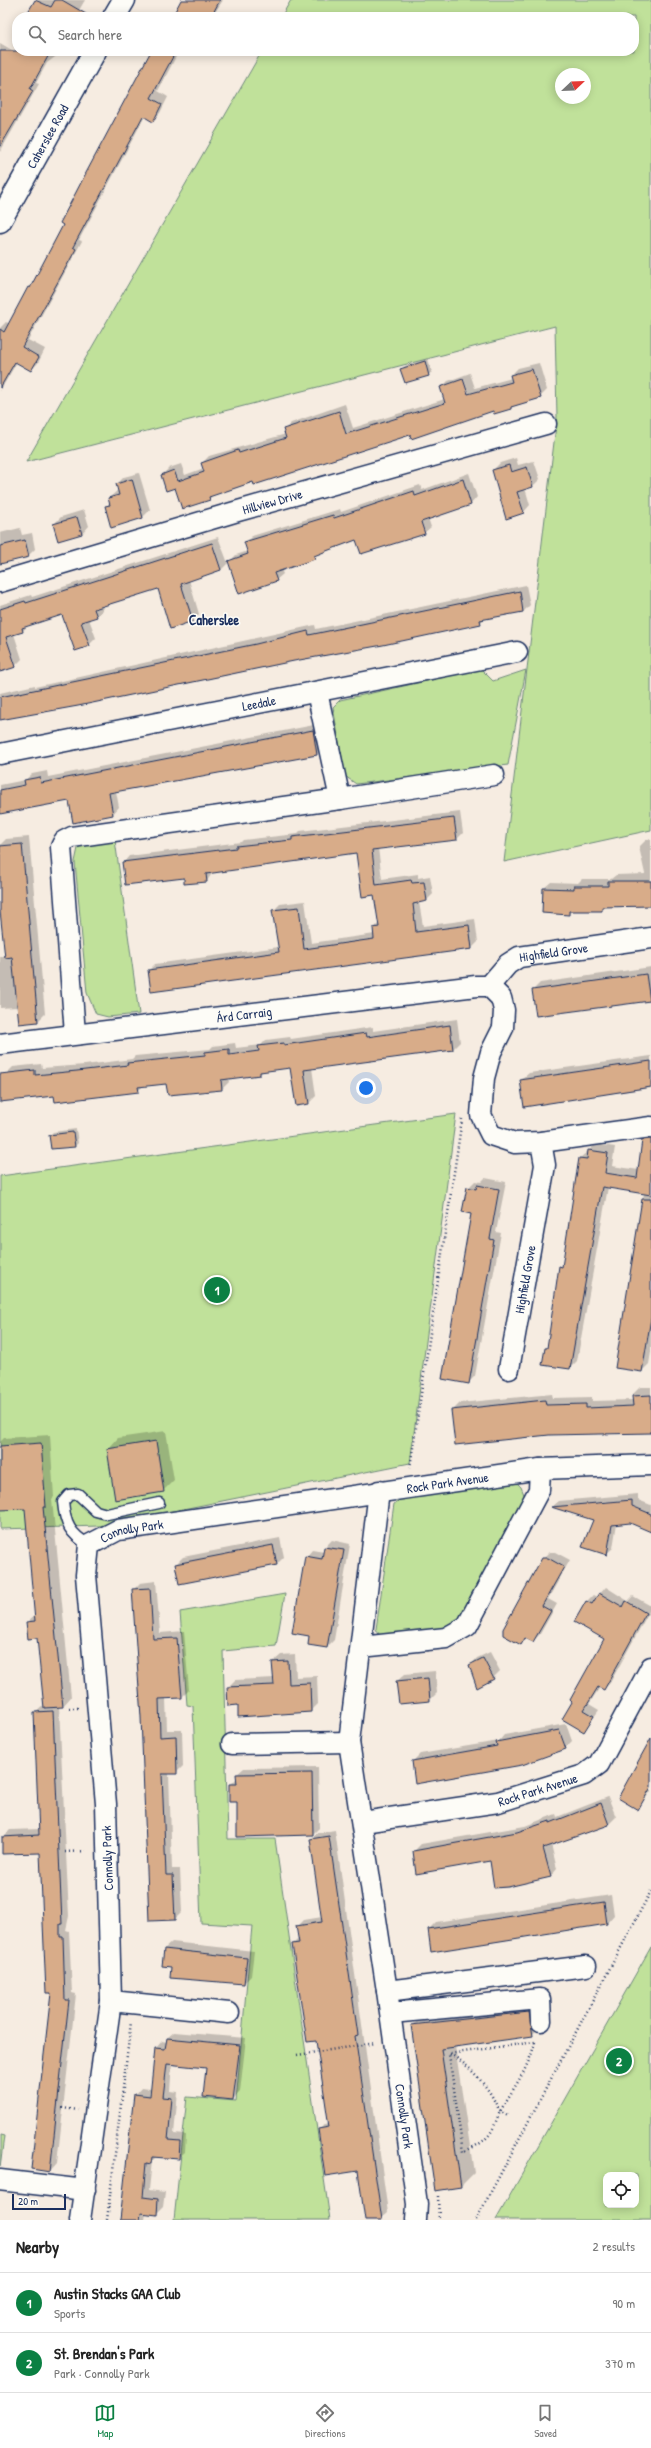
<!DOCTYPE html>
<meta charset="utf-8">
<style>
:root{--surface:#fff;--page:#f6f6f6;--text:#222;--muted:#767676;--line:#e0e0e0;--accent:#0b8043}
body{margin:0;font-family:"Patrick Hand",sans-serif;background:var(--page);color:var(--text)}
.controls{position:absolute;right:12px;bottom:12px;display:grid;overflow:hidden;border-radius:8px;box-shadow:0 2px 10px #0003}
.controls button{width:36px;height:36px;display:grid;place-items:center;padding:0;border:0;border-bottom:1px solid var(--line);background:var(--surface);color:var(--text);font:20px sans-serif}
.compass{position:absolute;left:555px;top:68px;width:36px;height:36px;border-radius:50%;background:var(--surface);box-shadow:0 2px 10px #0003;rotate:67deg}
.scale{position:absolute;left:12px;bottom:10px;width:54px;box-sizing:border-box;padding-left:4px;border:2px solid #1b2f5e;border-top:0;font-size:11px;line-height:14px;white-space:nowrap;color:#1b2f5e;-webkit-text-stroke:3px #fdfcf7;paint-order:stroke}
.you{position:absolute;left:366px;top:1088px;width:14px;height:14px;margin:-10px;border:3px solid #fff;border-radius:50%;background:#1a73e8;box-shadow:0 0 0 6px #1a73e833}
.badge{display:grid;place-items:center;width:26px;height:26px;border-radius:50%;background:var(--accent);color:#fff;font-size:13px;font-weight:700}
.pin{position:absolute;translate:-50% -50%;border:2px solid #fff;box-shadow:0 1px 4px #0006}
.list{margin:0;padding:0;list-style:none}
h2{display:flex;justify-content:space-between;align-items:center;height:52px;margin:0;padding:0 16px;font-size:17px}
h2 small{font-size:13px;font-weight:400;color:var(--muted)}
.list li{display:grid;grid-template-columns:26px 1fr auto;gap:12px;align-items:center;box-sizing:border-box;height:60px;padding:0 16px;border-top:1px solid var(--line)}
.list b{display:block;font-size:15px;white-space:nowrap}
.list p{margin:0;font-size:13px;white-space:nowrap;color:var(--muted)}
.list em{font-size:13px;font-style:normal;color:var(--muted)}
.icon{flex:none;width:22px;height:22px;fill:none;stroke:currentColor;stroke-width:2;stroke-linecap:round;stroke-linejoin:round}
.map{position:relative;flex:none;width:651px;height:2220px;overflow:hidden}
.search{position:absolute;background:var(--surface);box-shadow:0 2px 10px #0003;left:12px;right:12px;top:12px;height:44px;display:flex;align-items:center;gap:10px;box-sizing:border-box;padding:0 14px;border-radius:16px;color:var(--muted);font-size:15px}
.sheet{height:172px;background:var(--surface)}
nav{display:flex;justify-content:space-around;align-items:center;box-sizing:border-box;height:56px;border-top:1px solid var(--line);background:var(--surface);font-size:11px;color:var(--muted)}
nav a{display:grid;justify-items:center;gap:2px}
nav .on{color:var(--accent)}
.map>svg:first-child{display:block}
.green{fill:#c0e19a;stroke:#6e887c;fill-rule:evenodd}
.shadow{fill:#0003}
.building{fill:#d8ac89;stroke:#1b2f5e}
.lines{fill:none;stroke-linecap:round;stroke-linejoin:round}
.lane-casing{stroke:#1b2f5e;stroke-width:13}
.street-casing{stroke:#1b2f5e;stroke-width:23}
.secondary-casing{stroke:#1b2f5e;stroke-width:25}
.path{stroke:#1b2f5e;stroke-width:2.5;stroke-dasharray:1 3;stroke-linecap:butt}
.lane{stroke:#fdfcf7;stroke-width:10}
.street{stroke:#fdfcf7;stroke-width:20}
.secondary{stroke:#fdfcf7;stroke-width:22}
.labels{text-anchor:middle;dominant-baseline:central;stroke-width:3;stroke-linejoin:round;paint-order:stroke}
.street-label{font-size:13px;fill:#1b2f5e;stroke:#fdfcf7}
.neighbourhood-label{font-size:14px;font-weight:bold;fill:#1b2f5e;stroke:#fdfcf7}
</style>
<div class="map">
<svg width="651" height="2220" viewBox="0 0 651 2220">
<rect width="100%" height="100%" fill="#f6ece1"/>
<filter id="ink" filterUnits="userSpaceOnUse"><feTurbulence type="fractalNoise" baseFrequency=".025" numOctaves="2"/><feDisplacementMap in="SourceGraphic" scale="8" xChannelSelector="R" yChannelSelector="G"/><feConvolveMatrix kernelMatrix="1 2 1 2 8 2 1 2 1" color-interpolation-filters="sRGB"/></filter>
<g filter="url(#ink)">
<g class="green">
<path d="M291,0H651V830L504,862L557,417L555,326L26,462L262,51H634V17H281ZM561,74H585V98H561Z"/>
<path d="M481,669L493,681L526,670L508,765L356,784L345,776L333,707L340,700Z"/>
<path d="M115,840L139,1014L108,1017L96,1014L87,993L75,862L78,848L84,844Z"/>
<path d="M456,1114L410,1463L99,1526L0,1529V1176Z"/>
<path d="M513,1479L521,1487L525,1497L468,1608L456,1622L442,1629L380,1636L376,1629L394,1504L404,1497Z"/>
<path d="M285,1594L276,1646L223,1651L228,1839H275L330,2220H174L187,2097L236,2101L252,1926L201,1923L193,1706L187,1705L180,1612Z"/>
<path d="M651,1947V2220H496ZM606,2175H636V2205H606Z"/>
<path d="M0,2135L4,2136L0,2167Z"/>
</g>
<g class="shadow">
<path d="M36,0H85L75,17H31L28,15Z"/>
<path d="M181,0H223L212,17H172Z"/>
<path d="M0,43L17,53L58,51L55,57L47,63L36,83L39,84L0,152Z"/>
<path d="M153,51H179L158,91L168,97L160,113L153,120L145,116L79,240L82,241L28,340L45,349L38,363L31,370L17,362L0,391V328L6,322L10,324L33,283Z"/>
<path d="M428,359L432,372L428,375L402,369L405,366Z"/>
<path d="M539,363L547,390L540,397L514,405L511,408L494,410L254,481L214,494L209,499L176,487L162,475L169,468L181,464L185,475L204,468L202,463L209,456L286,434L284,430L291,423L345,404L353,428L445,399L441,388L448,381L470,373L475,388L512,378L511,375L518,368Z"/>
<path d="M516,458L518,465L534,461L540,479L533,486L525,488L530,505L523,513L493,470L500,463Z"/>
<path d="M139,473L150,510L143,517L106,507L110,502L109,498L118,490L117,484L124,477Z"/>
<path d="M469,473L477,497L471,504L428,518L431,527L424,533L357,539L281,569L283,574L276,580L229,562L236,555L248,551L245,543L252,536L340,509L341,512L420,485L422,490Z"/>
<path d="M84,510L89,526L82,534L54,524L61,517Z"/>
<path d="M20,528L22,535L32,533L35,549L28,556L0,563V533Z"/>
<path d="M218,537L228,563L221,570L189,580L199,614L193,620L158,588L102,606L103,610L96,617L89,619L96,638L89,645L63,614L28,625L23,631L14,634L22,659L15,666L0,671V605L31,595L32,597Z"/>
<path d="M526,585L530,605L523,612L484,619L480,623L22,716V714L0,719V693L35,685V687L315,625L316,629Z"/>
<path d="M319,724L324,747L317,754L116,791L119,807L113,814L74,822L70,800L0,813V785L25,780L32,774L47,771L48,777Z"/>
<path d="M460,812L463,833L457,839L378,848L382,879L418,874V878L430,876L433,894L426,901L419,902L423,926L475,919L478,942L472,948L149,970L155,964L279,947L273,911L280,904L305,901L311,943L375,934L374,928L379,923L374,894L357,851L213,872L207,881L123,863L129,856L241,842L243,840L297,834L300,831Z"/>
<path d="M29,837L45,1014L38,1021L18,1007L0,1008V956H5L0,910V845L6,839Z"/>
<path d="M651,839V905L606,906L601,910H572L569,914L544,888L551,882L578,883L582,879H611L616,875L645,874L639,847L646,840Z"/>
<path d="M651,967V999L537,1015L533,990L540,983Z"/>
<path d="M457,1019L460,1042L453,1049L312,1068L316,1096L309,1103L290,1066L264,1070L260,1074L228,1078L229,1082L222,1089L167,1083L144,1085L138,1091L55,1095L4,1101L0,1104V1075H5L13,1067L41,1064L42,1068L85,1065L132,1059L135,1056L210,1049L213,1046L235,1043L236,1048L261,1045L266,1040L290,1037L291,1039L373,1027V1031Z"/>
<path d="M651,1056V1088L525,1105L521,1080L529,1073Z"/>
<path d="M76,1129L78,1143L75,1146L50,1135L53,1132Z"/>
<path d="M596,1144L615,1147L612,1166L639,1170L651,1157V1352L649,1364L642,1371L616,1367L644,1193L608,1187L577,1361L570,1368L546,1348L549,1346L580,1158Z"/>
<path d="M485,1178L506,1182L496,1232L501,1233L475,1376L468,1383L472,1213L468,1188L475,1181L481,1182Z"/>
<path d="M640,1387H651V1431L453,1410L460,1403L552,1394L553,1398L592,1397V1401L633,1400V1394Z"/>
<path d="M166,1431L174,1480L163,1491L108,1449L118,1438Z"/>
<path d="M50,1435L54,1497L52,1499L71,1697L63,1706H59L69,1916L66,1930L69,1931L72,1993L76,1994L57,2163L50,2171L52,1992L41,1852L3,1853V1837L10,1830L40,1829L35,1713L44,1705L38,1637L27,1622L36,1614L26,1507L0,1509V1442L4,1438Z"/>
<path d="M638,1494V1500L651,1505V1531L631,1522L617,1523L613,1548L606,1554L595,1519L553,1506L559,1501Z"/>
<path d="M280,1538L284,1557L277,1564H176L183,1557Z"/>
<path d="M332,1540L350,1544L334,1640L327,1647L310,1635L306,1557L312,1550L324,1552L325,1547Z"/>
<path d="M550,1552H555L570,1560L548,1599L557,1604L540,1634L533,1641L527,1638L521,1644L543,1559Z"/>
<path d="M156,1581L160,1633L184,1631L189,1690L182,1697L166,1698L167,1730H182L183,1766L176,1773H169L172,1869H180L182,1912L175,1919L150,1920L142,1717L133,1590L140,1583Z"/>
<path d="M606,1587L628,1601L633,1596L651,1606V1608L610,1683L604,1689L600,1687L589,1704L599,1710L584,1731L573,1701L606,1639L575,1621L587,1601L593,1595L597,1597Z"/>
<path d="M490,1652L500,1671L493,1678L470,1666L477,1658Z"/>
<path d="M295,1654L296,1677L317,1676L318,1704L311,1711L239,1716V1704L228,1687L235,1680L274,1678L273,1662L281,1655Z"/>
<path d="M435,1671L437,1693L430,1700L397,1681L405,1674Z"/>
<path d="M566,1724L572,1741L565,1748L413,1761L420,1754L499,1741L504,1735Z"/>
<path d="M651,1739V1791L638,1808Z"/>
<path d="M318,1767L319,1828L313,1834L238,1801L230,1785L237,1778V1774L244,1768Z"/>
<path d="M608,1797L616,1817L609,1824L551,1844L557,1869L551,1876L491,1859L414,1851L421,1844L525,1826L556,1814L557,1817Z"/>
<path d="M335,1830L388,2212L381,2218L370,2220H366L358,2170L319,2129L329,2122L317,2040L293,1944L299,1938L298,1926L304,1920L322,1917L311,1839L317,1833Z"/>
<path d="M611,1895L614,1915L607,1923L432,1951L429,1929L436,1922Z"/>
<path d="M172,1942L254,1951L251,1976L244,1983L171,1977L172,1966L164,1949Z"/>
<path d="M542,1999L545,2022L532,2035L455,2046L474,2173L461,2186L412,2026L425,2013Z"/>
<path d="M174,2032L246,2038L240,2092L233,2099L207,2067L172,2063L170,2091L178,2092L174,2134L186,2135L185,2152L178,2158L156,2157L152,2161L149,2190L165,2192L163,2207L156,2214L146,2213L145,2220H121L135,2095L141,2088L151,2089L156,2048L162,2041L167,2042V2038Z"/>
</g>
<g class="building">
<path d="M35,0L51,7L55,0H62L91,17H25Z"/>
<path d="M181,0H220L211,17H172Z"/>
<path d="M0,51H51L30,89L33,91L0,147Z"/>
<path d="M151,51H176L151,98L162,104L153,122L143,116L73,247L76,249L22,347L39,357L31,371L15,362L0,388V329L4,332L28,287L30,288L63,225L60,223L86,173Z"/>
<path d="M425,361L429,376L405,383L400,369Z"/>
<path d="M532,369L541,398L511,407V409L494,414L493,411L411,439L410,435L254,485L253,482L209,497L210,500L182,509L175,488L166,491L161,475L174,470L178,481L204,472L201,463L238,450L239,453L286,438L283,429L339,411L346,434L445,403L440,387L463,379L468,394L512,382L510,375Z"/>
<path d="M509,465L511,472L527,467L533,487L517,492L524,513L506,519L492,470Z"/>
<path d="M132,479L143,518L111,528L105,506L110,505L108,498L119,495L116,484Z"/>
<path d="M463,479L471,505L421,522L425,534L361,554L356,540L329,550L314,556L315,559L274,573L277,581L239,594L228,561L248,554L244,542L333,515L334,518L414,491L415,496Z"/>
<path d="M77,517L82,534L58,541L53,524Z"/>
<path d="M25,540L29,557L0,564V546Z"/>
<path d="M212,543L221,570L181,584L193,621L170,629L158,589L94,609L97,617L81,622L90,646L75,651L62,615L22,628L23,632L6,637L16,667L0,672V609L25,601L26,603Z"/>
<path d="M520,591L523,612L480,620L481,624L383,645L294,661L78,706L0,720V697L256,644L308,631L309,635Z"/>
<path d="M313,730L317,755L109,793L113,815L73,823L69,801L0,814V790L25,785L24,780L40,777L41,783Z"/>
<path d="M454,818L457,840L372,850L376,885L411,880L412,883L424,882L427,901L413,904L416,932L469,925L472,949L151,992L148,970L279,952L272,910L299,907L304,949L374,939L373,928L379,927L374,895L362,897L356,853L206,874L207,882L184,884V878L125,885L122,862L236,848V846L292,840V837Z"/>
<path d="M22,844L38,1022L19,1024L12,957L5,958L0,911V846Z"/>
<path d="M608,881H651V906L602,907V911H569V915L542,913L543,888L574,889V886H608Z"/>
<path d="M646,974L650,1001L536,1016L532,990Z"/>
<path d="M450,1025L453,1050L304,1070L309,1104L296,1106L290,1068L260,1072V1075L221,1080L222,1090L168,1095L166,1084L138,1087L139,1092L55,1102L54,1096L0,1102V1074L35,1070V1075L77,1071L128,1065L127,1063L205,1055V1052L229,1049V1055L259,1051L258,1046L284,1043V1045L366,1033L367,1037Z"/>
<path d="M651,1061V1087L524,1107L520,1080Z"/>
<path d="M73,1132L75,1147L51,1149L49,1135Z"/>
<path d="M651,1139V1195L602,1187L570,1369L542,1365L545,1348H547L559,1266L562,1267L579,1158L587,1159L588,1150L608,1153L605,1173L637,1178L642,1140Z"/>
<path d="M477,1185L499,1189L490,1239L494,1240L469,1384L442,1379L471,1214L462,1212L467,1187L476,1189Z"/>
<path d="M642,1199H651V1318L642,1372L615,1368Z"/>
<path d="M651,1395V1433L549,1435L455,1445L451,1410L545,1400L546,1405L586,1404V1408L633,1406L632,1396Z"/>
<path d="M156,1441L164,1492L115,1500L107,1449Z"/>
<path d="M41,1443L46,1507H43L63,1707L44,1708L37,1638L28,1639L26,1622L35,1621L25,1509L0,1510V1446Z"/>
<path d="M632,1500V1506L651,1514V1532L630,1523L612,1525L607,1555L582,1547L593,1520L551,1507Z"/>
<path d="M273,1545L277,1565L179,1584L175,1564Z"/>
<path d="M324,1547L344,1550L327,1648L308,1645L309,1636L292,1633L305,1556L322,1559Z"/>
<path d="M542,1558H548L564,1567L542,1606L551,1611L533,1642L525,1638L521,1645L503,1635V1629Z"/>
<path d="M150,1588L153,1639L177,1638L182,1698L159,1699L160,1737L176,1736L177,1774H162L166,1875H173L175,1920L149,1921L141,1717L132,1589Z"/>
<path d="M599,1593L623,1607L626,1601L646,1613L604,1690L598,1687L584,1710L594,1716L584,1732L562,1719L572,1702L570,1700L604,1639L574,1622L586,1601L592,1604Z"/>
<path d="M483,1658L494,1679L477,1688L469,1665Z"/>
<path d="M288,1661L289,1684L310,1683L311,1712L238,1717V1705L228,1706L227,1687L274,1685L272,1662Z"/>
<path d="M428,1678L430,1701L399,1704L396,1681Z"/>
<path d="M53,1711L62,1924H60V1937H63L65,2000H69L50,2172L31,2169L51,1993H46L40,1853L2,1854V1837L39,1835L34,1712Z"/>
<path d="M559,1730L566,1749L522,1765L415,1784L412,1761L497,1746L496,1742Z"/>
<path d="M651,1738V1787L638,1810L618,1798Z"/>
<path d="M312,1773L313,1835L237,1837V1802H229V1784H237L236,1774Z"/>
<path d="M601,1803L609,1825L543,1848L551,1877L508,1887L494,1888L490,1861L416,1874L413,1851L517,1832L550,1821V1823Z"/>
<path d="M329,1836L358,2035L355,2036L382,2220H365L358,2171L325,2176L318,2129L329,2127L324,2093L316,2041L307,2042L292,1944L299,1943L296,1926L322,1922L310,1839Z"/>
<path d="M604,1902L607,1924L431,1952L428,1929Z"/>
<path d="M164,1949L247,1958L244,1984L170,1978L171,1967L162,1966Z"/>
<path d="M529,2012L533,2036L441,2049L461,2187L435,2191L411,2025Z"/>
<path d="M167,2038L240,2045L233,2100L203,2097L206,2068L167,2064L163,2097L172,2098L168,2140L180,2141L179,2159L152,2157L151,2164L146,2163L143,2197L158,2199L157,2215L141,2213L140,2220H120L134,2094L150,2096L155,2048L165,2049Z"/>
</g>
<g class="lines">
<defs>
<path id="lane" d="M89,1545C70,1534 65,1524 63,1502L69,1495L78,1494L96,1511L107,1514L159,1503"/>
<g id="street">
<path id="s1" d="M0,582L238,511L546,424"/>
<path d="M317,692L340,799L494,775"/>
<path id="s2" d="M0,754L517,652"/>
<path d="M489,986L501,998L504,1010L503,1028L491,1052L484,1078L481,1115L491,1135L515,1143L541,1142L651,1127"/>
<path id="s3" d="M489,986L508,964L519,957L651,938"/>
<path d="M75,1034L61,847L64,841L72,837L340,799"/>
<path id="s4" d="M0,1044L476,986H489"/>
<path id="s5" d="M509,1369L545,1165L541,1142"/>
<path id="s6" d="M379,1491L349,1742L387,1991L417,2204L416,2220"/>
<path d="M361,1647L446,1638L467,1626L539,1490L540,1469"/>
<path d="M232,1744L349,1742"/>
<path id="s7" d="M363,1822L498,1802L584,1775L599,1764L651,1667"/>
<path d="M387,1991L586,1966"/>
<path d="M111,2001L229,2013"/>
<path d="M391,2013L540,1999L541,2021"/>
<path d="M0,2180L85,2190"/>
<path id="s8" d="M80,2220L111,2001L106,1804L86,1575L89,1545L118,1530L540,1469L651,1465"/>
</g>
<g id="secondary">
<path d="M114,17L124,0"/>
<path id="s9" d="M0,221L95,51"/>
</g>
</defs>
<use href="#lane" class="lane-casing"/>
<use href="#street" class="street-casing"/>
<use href="#secondary" class="secondary-casing"/>
<g class="path">
<path d="M410,1468L462,1119"/>
<path d="M69,1708H79"/>
<path d="M65,1852L88,1851"/>
<path d="M535,2042C529,2067 515,2086 502,2108C495,2120 495,2132 482,2142C476,2146 469,2149 463,2152L449,2054Z"/>
<path d="M450,2054C465,2062 480,2078 490,2093C496,2102 497,2111 508,2116"/>
<path d="M297,2055L376,2043"/>
<path d="M62,2108L78,2110"/>
<path d="M438,2196L439,2220"/>
<path d="M107,2220L131,2022"/>
<path d="M476,2220L651,1891"/>
</g>
<use href="#lane" class="lane"/>
<use href="#street" class="street"/>
<use href="#secondary" class="secondary"/>
</g>
</g>
<g class="labels">
<g class="street-label">
<text stroke="none"><textPath href="#s9" startOffset="97">Caherslee Road</textPath></text>
<text stroke="none"><textPath href="#s1" startOffset="284">Hillview Drive</textPath></text>
<text stroke="none"><textPath href="#s2" startOffset="264">Leedale</textPath></text>
<text stroke="none"><textPath href="#s3" startOffset="77">Highfield Grove</textPath></text>
<text stroke="none"><textPath href="#s4" startOffset="246">Árd Carraig</textPath></text>
<text stroke="none"><textPath href="#s5" startOffset="91">Highfield Grove</textPath></text>
<text stroke="none"><textPath href="#s8" startOffset="1044">Rock Park Avenue</textPath></text>
<text stroke="none"><textPath href="#s8" startOffset="724">Connolly Park</textPath></text>
<text stroke="none"><textPath href="#s7" startOffset="178">Rock Park Avenue</textPath></text>
<text transform="translate(107 1858) rotate(-92)">Connolly Park</text>
<text stroke="none"><textPath href="#s6" startOffset="631">Connolly Park</textPath></text>
</g>
<g class="neighbourhood-label">
<text x="214" y="619">Caherslee</text>
</g>
</g>
</svg>
<div class="controls">
<button><svg class="icon" aria-label="locate" viewBox="0 0 24 24"><circle cx="12" cy="12" r="6"/><path d="M12 2v4M12 18v4M2 12h4M18 12h4"/></svg></button>
</div>
<svg class="compass" viewBox="-18 -18 36 36"><path d="M0-13l5 13h-10z" fill="#e53935"/><path d="M0 13l5-13h-10z" fill="#767676"/></svg>
<div class="scale">20 m</div>
<div class="you"></div>
<div class="pin badge" style="left:217px;top:1290px">1</div>
<div class="pin badge" style="left:619px;top:2061px">2</div>
<div class="search"><svg class="icon" aria-label="search" viewBox="0 0 24 24"><circle cx="10" cy="10" r="6"/><path d="M15 15l6 6"/></svg>Search here</div>
</div>
<section class="sheet">
<h2>Nearby<small>2 results</small></h2>
<ul class="list">
<li><span class="badge">1</span><div><b>Austin Stacks GAA Club</b><p>Sports</p></div><em>90 m</em></li>
<li><span class="badge">2</span><div><b>St. Brendan's Park</b><p>Park · Connolly Park</p></div><em>370 m</em></li>
</ul>
</section>
<nav>
<a class="on"><svg class="icon" aria-label="map" viewBox="0 0 24 24"><path d="M3 6l6-2 6 2 6-2v14l-6 2-6-2-6 2zM9 4v14M15 6v14"/></svg>Map</a>
<a><svg class="icon" aria-label="directions" viewBox="0 0 24 24"><path d="M12 3l9 9-9 9-9-9zM9 14v-3h6M13 9l2 2-2 2"/></svg>Directions</a>
<a><svg class="icon" aria-label="saved" viewBox="0 0 24 24"><path d="M7 4h10v16l-5-4-5 4z"/></svg>Saved</a>
</nav>
